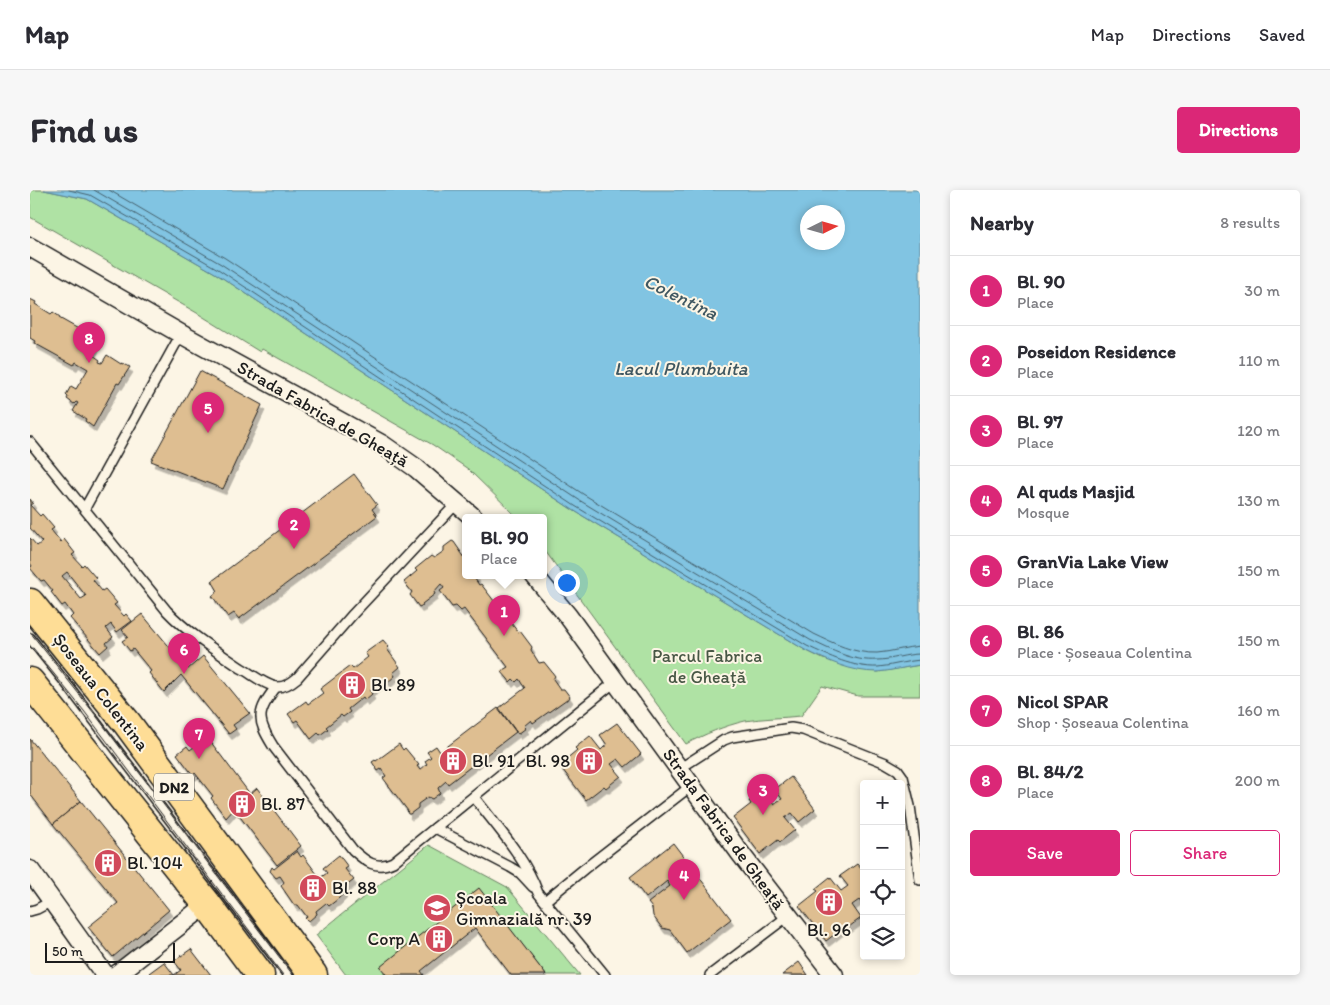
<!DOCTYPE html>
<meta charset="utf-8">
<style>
:root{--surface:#fff;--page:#f7f7f7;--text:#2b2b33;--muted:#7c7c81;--line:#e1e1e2;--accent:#db2777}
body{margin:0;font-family:Itim,sans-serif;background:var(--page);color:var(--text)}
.controls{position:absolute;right:15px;bottom:15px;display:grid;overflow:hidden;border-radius:5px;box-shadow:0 2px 8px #0003}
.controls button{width:45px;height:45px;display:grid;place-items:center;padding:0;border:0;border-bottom:1px solid var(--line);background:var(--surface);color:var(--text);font:25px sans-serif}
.compass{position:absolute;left:770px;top:15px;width:45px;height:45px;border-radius:50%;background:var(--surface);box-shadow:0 2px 8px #0003;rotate:85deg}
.scale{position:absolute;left:15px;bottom:12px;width:130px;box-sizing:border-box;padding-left:5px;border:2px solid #1c1c1c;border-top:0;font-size:14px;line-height:18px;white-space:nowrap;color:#1c1c1c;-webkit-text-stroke:4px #fcf5e5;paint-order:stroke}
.you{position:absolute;left:536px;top:392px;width:18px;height:18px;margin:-12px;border:4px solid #fff;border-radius:50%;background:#1a73e8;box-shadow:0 0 0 8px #1a73e833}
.badge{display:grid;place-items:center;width:32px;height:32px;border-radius:50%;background:var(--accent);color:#fff;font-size:16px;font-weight:700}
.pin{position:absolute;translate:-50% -41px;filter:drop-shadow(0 1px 2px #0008)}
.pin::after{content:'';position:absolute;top:26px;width:18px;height:15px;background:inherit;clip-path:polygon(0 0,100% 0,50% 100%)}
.popup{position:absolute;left:432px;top:324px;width:85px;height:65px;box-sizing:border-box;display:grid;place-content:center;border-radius:5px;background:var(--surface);filter:drop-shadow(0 1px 4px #0005);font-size:16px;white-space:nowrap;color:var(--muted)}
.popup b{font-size:19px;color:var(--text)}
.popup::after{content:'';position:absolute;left:50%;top:100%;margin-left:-10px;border:10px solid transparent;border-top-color:var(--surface)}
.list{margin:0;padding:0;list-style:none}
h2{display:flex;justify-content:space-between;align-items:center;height:65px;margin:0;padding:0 20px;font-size:21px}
h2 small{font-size:16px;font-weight:400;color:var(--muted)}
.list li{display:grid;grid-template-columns:32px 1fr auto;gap:15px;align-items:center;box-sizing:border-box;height:70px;padding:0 20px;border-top:1px solid var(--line)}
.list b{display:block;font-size:19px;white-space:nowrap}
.list p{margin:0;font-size:16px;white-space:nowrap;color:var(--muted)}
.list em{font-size:16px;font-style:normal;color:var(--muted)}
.actions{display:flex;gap:10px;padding:15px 20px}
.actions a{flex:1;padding:11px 0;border:1px solid var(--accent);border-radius:5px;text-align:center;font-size:18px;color:var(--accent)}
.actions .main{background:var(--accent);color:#fff}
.icon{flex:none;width:28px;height:28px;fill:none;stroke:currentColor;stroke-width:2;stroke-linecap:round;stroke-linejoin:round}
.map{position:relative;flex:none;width:890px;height:785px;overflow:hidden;border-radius:5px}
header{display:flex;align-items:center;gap:30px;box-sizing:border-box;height:70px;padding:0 25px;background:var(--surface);border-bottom:1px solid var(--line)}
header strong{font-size:24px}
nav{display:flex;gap:28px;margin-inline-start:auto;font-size:18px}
.intro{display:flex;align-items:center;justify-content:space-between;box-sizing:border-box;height:120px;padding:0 30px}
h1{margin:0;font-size:35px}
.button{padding:12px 22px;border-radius:5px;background:var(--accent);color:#fff;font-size:18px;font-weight:700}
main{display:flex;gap:30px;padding:0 30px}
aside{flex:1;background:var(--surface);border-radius:5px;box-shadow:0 2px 8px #0003}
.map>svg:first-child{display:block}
.green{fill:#afe2a4;stroke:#667f60}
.water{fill:#81c4e2;stroke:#598193;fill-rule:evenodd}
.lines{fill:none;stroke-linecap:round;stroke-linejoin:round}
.shore{stroke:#445f6b;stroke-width:1}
.building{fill:#debe91;stroke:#1c1c1c;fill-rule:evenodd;filter:url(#shadow)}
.service-casing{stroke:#1c1c1c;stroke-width:12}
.minor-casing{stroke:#1c1c1c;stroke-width:21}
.primary-casing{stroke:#1c1c1c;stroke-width:31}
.service{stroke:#fcf5e5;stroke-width:9}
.minor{stroke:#fcf5e5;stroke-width:18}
.primary{stroke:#fedd96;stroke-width:28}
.tram{stroke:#1c1c1c;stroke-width:1}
.labels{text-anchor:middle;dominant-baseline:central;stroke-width:4;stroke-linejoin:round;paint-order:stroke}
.shield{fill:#fcf5e5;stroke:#5f5d58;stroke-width:1}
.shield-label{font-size:16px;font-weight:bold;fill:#1c1c1c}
.street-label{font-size:18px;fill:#1c1c1c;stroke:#fcf5e5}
.park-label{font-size:18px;fill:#485745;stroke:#fcf5e5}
.poi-label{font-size:18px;fill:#1c1c1c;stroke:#fcf5e5;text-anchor:start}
.water-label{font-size:19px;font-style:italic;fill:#3f5761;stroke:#fcf5e5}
</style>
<header>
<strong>Map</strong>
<nav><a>Map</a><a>Directions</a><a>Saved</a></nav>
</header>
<div class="intro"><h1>Find us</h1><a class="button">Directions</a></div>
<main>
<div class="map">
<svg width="890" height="785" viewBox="0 0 890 785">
<defs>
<filter id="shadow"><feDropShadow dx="3" dy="5.5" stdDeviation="0" flood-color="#0004"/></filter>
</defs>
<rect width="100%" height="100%" fill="#fcf5e5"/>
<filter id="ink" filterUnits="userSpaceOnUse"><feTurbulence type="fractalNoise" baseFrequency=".02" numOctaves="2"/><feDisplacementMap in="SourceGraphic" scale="10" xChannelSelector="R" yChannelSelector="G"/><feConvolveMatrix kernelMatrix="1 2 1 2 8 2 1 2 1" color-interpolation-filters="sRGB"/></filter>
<g filter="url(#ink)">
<g class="green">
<path d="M0,0H14L57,9L185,83L543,320L775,460L793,469L848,482L890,475V506H828L792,496L771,526C752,528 733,528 715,531C694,536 675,544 656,554L513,358V327H487L438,279L403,255L232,159L230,162L167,123L0,27Z"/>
<path d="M399,655L477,697L550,785H516L449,699L351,777L357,785H316L286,745Z"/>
</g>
<path class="water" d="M14,0H890V475C876,477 861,481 847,482C821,482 798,471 775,460L543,320L185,83L57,9ZM778,22H808V52H778Z"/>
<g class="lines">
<g class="shore">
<path d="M39,0L60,5L188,79L545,316L777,456C799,466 823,478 848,477C862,476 876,471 890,470"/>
<path d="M64,0L191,74L549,310L780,450C801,460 824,472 847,470C862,470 876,464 890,464"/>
<path d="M79,0L195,68L553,304L784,444C803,453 825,464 847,463C862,462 876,457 890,456"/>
</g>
</g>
<g class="building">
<path d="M0,109L6,112L5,114L21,124L23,122L30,127L29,128L52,141L53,140L60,144L59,146L69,151L60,166L62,167L63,165L70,170L69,172L72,173L77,165L91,174L92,173L100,177L89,194L87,193L63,237L55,231L56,229L43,221L48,213L46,212L44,214L37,209L38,207L36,205L41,196L46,199L58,179L46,172L44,175L4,153L5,151L0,148Z"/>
<path d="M170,181L232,215L193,299L121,271Z"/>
<path d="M324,284L347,315L342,319L347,326L209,429L204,423L198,427L182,406L188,401L182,391Z"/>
<path d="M0,309L3,313L0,315L10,326L12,324L24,338L21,340L31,352L34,349L45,363L42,365L52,376L54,374L66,388L63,390L72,401L75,399L87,413L84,415L94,426L96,424L102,431L87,442L81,434L76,438L83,447L76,453L78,456L70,463L40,428L43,425L35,414L32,416L21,402L23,401L14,390L11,391L0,378L2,376L0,373V348L7,356L12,352L0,338ZM37,382L56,406L51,409L32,386Z"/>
<path d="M422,351L424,352L435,368V385H446L447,387L445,389L449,395L451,394L488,442L490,441L502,457L501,460L509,473L514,472L522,482L525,486L523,489L530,499H534L540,507L537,511V509L503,533L501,530L494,536L496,538L488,544L469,518L495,498L492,494L489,489L486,492L483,489L480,492L478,489L471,481L478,477L434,419L431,421L426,416L422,417L410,401L414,398L411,394L404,402L405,404L392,414L393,415L389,417L380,405L382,402L374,392L387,381L385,379L401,366L404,368L414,361V357Z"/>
<path d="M112,424L158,479L173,466L220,523L203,535L206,539L199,544L151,485L134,502L119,483L121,481L103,459L100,461L92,451L98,447L92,440Z"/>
<path d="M353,450L359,457L357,459L370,477L363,483L365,486L358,492L356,489L340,501L342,504L335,510L333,507L318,519L320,522L313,527L311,525L296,537L298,539L290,545L288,543L281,549L267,530L264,532L258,524L276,511L278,514L293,503L290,499L320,476L323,479L338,467L335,463Z"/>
<path d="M468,518L486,542L418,594L416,591L408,598L410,603L402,609L398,607L388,614V618L380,624H378L377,622L378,621L353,588L356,586L351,579L348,581L342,572L345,570L346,571L369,554L373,560L375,558L389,575L387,576L390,580L397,574L395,571L401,567L397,562L406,556L410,562Z"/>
<path d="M587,533L611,564L595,577L588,569L581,574L591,586L576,598L574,596L556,610L529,575L547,560L545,558L560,546L571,560L574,557L577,555L570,545Z"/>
<path d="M177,547L220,604L227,598L271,656L247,675L204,619L196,628L181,608L183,606L165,583L163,585L147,564L157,556L160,560Z"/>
<path d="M0,549L51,611L23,634L0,604Z"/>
<path d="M761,587L785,619L769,632L762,623L755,628L765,640L750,652L748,650L730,664L703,628L721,614L719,611L734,600L744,614L748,611L752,609L745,599Z"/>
<path d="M51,611L139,720L83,767L58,737L88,713L23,634Z"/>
<path d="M643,653L701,729L657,763L640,740L632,738L623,726L622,718L618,713L640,696L637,691L616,708L600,687Z"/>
<path d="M267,661L271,667L273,665L290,688L297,683L293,678L309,665L318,677L315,679L324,690L311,700L314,703L308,709L299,716L296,713L286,721L287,724L279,731L277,730L275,728L277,727L268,715H264L260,709L251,696L254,692L250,686L246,688L240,681L242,677L244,679Z"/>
<path d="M827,674L834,682V716L829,710L822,715L831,728L816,739L814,737L796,751L769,716L788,701L785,699L800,687L811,701L818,696L810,686Z"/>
<path d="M449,698L516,785H481L445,738L391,781L394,785H357L350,777Z"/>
<path d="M161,759L181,785H144L151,780L144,771Z"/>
<path d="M134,772L144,785H121L119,783Z"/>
<path d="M769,772L778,785H752Z"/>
</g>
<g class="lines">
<defs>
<g id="service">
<path d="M0,252L137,421C159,444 185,460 211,478C222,484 233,494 246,497C254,498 261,493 267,488L323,424L427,313"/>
<path d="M55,318L151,144"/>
<path d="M0,448L39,497L258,785"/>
<path d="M246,497C227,522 226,529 243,556L323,660C336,672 346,680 363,672L586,491"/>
<path d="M649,579L694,550L702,547L761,538L773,540L856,573L868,580L873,587L880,616L890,690"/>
<path d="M444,607C467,637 495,667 508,703L575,785"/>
<path d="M405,638L480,677L490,683L503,697"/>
<path d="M515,711L554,679L661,596"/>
<path d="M0,721L7,719L22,711"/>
<path d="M680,785L758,726"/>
</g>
<g id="minor">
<path d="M0,57L151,144L353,255L386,278L443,327"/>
<path d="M504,385L538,426L710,663L804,785"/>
<path d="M0,680L75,785"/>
<path d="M86,785L177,714"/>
</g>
<g id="primary">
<path d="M0,413L97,533L283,785"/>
<path d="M0,492L177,714L230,785"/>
</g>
</defs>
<use href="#service" class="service-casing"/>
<use href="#minor" class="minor-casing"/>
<use href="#primary" class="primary-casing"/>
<use href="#service" class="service"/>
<use href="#minor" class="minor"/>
<use href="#primary" class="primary"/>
<g class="tram">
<path d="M0,442L64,523L263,785"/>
<path d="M3,458L54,521L253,785"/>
</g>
</g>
</g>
<defs>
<symbol id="building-disc" viewBox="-11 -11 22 22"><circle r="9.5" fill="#d1495b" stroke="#fcf5e5"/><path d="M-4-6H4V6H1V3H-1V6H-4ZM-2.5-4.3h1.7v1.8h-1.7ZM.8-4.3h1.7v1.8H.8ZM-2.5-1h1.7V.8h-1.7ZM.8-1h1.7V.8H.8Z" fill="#fff"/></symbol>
<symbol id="school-disc" viewBox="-11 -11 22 22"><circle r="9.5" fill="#d1495b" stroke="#fcf5e5"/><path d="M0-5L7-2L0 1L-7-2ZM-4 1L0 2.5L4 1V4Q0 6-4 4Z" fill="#fff"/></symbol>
</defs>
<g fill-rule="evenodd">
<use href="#building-disc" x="306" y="479" width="32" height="32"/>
<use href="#building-disc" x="407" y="555" width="32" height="32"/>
<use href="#building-disc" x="543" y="555" width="32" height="32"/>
<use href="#building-disc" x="196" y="598" width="32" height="32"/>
<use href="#building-disc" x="62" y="657" width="32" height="32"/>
<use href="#building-disc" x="267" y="682" width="32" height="32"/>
<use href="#building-disc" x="783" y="696" width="32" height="32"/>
<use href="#school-disc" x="391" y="702" width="32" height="32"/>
<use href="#building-disc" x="393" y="733" width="32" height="32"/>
</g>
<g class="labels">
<rect class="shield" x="124" y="583.5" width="40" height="27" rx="4"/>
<g class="shield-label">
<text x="144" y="597">DN2</text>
</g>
<g class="street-label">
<text transform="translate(293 224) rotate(30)">Strada Fabrica de Gheață</text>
<text transform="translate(71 502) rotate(52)">Șoseaua Colentina</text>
<text transform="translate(694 639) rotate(54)">Strada Fabrica de Gheață</text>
</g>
<g class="park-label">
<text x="677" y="466">Parcul Fabrica<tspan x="677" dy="21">de Gheață</tspan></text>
</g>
<g class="poi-label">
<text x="341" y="495">Bl. 89</text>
<text x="442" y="571">Bl. 91</text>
<text x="540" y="571" text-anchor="end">Bl. 98</text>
<text x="231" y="614">Bl. 87</text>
<text x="97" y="673">Bl. 104</text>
<text x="302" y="698">Bl. 88</text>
<text x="426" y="708">Școala<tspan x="426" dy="21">Gimnazială nr. 39</tspan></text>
<text x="799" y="740" text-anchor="middle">Bl. 96</text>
<text x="390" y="749" text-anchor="end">Corp A</text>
</g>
<g class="water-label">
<text transform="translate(651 107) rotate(26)">Colentina</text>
<text x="651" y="178">Lacul Plumbuita</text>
</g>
</g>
</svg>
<div class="controls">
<button>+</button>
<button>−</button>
<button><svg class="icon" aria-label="locate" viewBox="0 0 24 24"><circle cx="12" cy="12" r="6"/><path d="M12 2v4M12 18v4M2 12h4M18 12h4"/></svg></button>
<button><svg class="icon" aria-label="layers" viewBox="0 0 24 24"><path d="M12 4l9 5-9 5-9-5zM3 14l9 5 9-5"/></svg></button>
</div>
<svg class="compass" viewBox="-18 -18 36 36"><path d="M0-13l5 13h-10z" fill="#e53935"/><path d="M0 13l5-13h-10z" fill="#7c7c81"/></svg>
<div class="scale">50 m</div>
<div class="you"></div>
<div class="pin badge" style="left:474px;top:446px">1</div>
<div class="popup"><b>Bl. 90</b>Place</div>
<div class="pin badge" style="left:264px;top:359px">2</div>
<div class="pin badge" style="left:733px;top:625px">3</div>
<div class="pin badge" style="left:654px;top:710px">4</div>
<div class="pin badge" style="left:178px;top:243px">5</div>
<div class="pin badge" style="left:154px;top:484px">6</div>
<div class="pin badge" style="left:169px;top:569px">7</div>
<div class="pin badge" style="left:59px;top:173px">8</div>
</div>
<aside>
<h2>Nearby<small>8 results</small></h2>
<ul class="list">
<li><span class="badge">1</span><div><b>Bl. 90</b><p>Place</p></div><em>30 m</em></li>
<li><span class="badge">2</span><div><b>Poseidon Residence</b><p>Place</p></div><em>110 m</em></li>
<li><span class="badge">3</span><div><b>Bl. 97</b><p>Place</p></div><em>120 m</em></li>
<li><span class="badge">4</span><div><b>Al quds Masjid</b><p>Mosque</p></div><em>130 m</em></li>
<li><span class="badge">5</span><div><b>GranVia Lake View</b><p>Place</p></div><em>150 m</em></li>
<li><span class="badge">6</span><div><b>Bl. 86</b><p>Place · Șoseaua Colentina</p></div><em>150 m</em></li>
<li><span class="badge">7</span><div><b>Nicol SPAR</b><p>Shop · Șoseaua Colentina</p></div><em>160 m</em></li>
<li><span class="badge">8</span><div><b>Bl. 84/2</b><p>Place</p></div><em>200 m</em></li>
</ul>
<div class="actions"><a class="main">Save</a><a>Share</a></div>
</aside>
</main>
